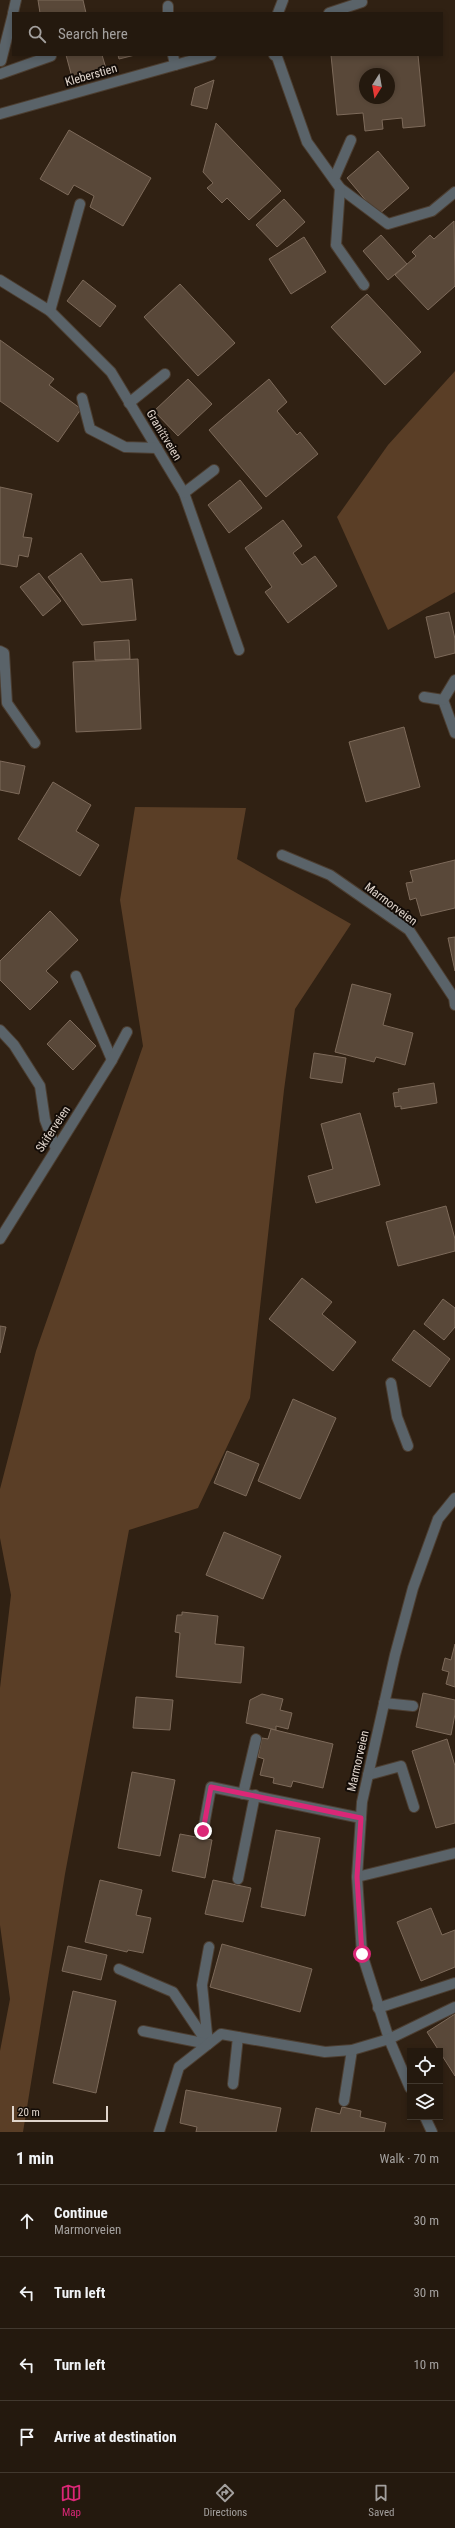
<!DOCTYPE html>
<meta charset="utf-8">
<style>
:root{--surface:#24190e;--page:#30261c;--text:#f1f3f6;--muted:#a3a09e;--line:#41382e;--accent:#db2777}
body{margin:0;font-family:"Roboto Condensed",sans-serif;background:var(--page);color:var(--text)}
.controls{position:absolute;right:12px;bottom:12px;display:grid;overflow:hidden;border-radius:0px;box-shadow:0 2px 6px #0003}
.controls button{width:36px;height:36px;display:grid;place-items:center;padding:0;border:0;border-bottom:1px solid var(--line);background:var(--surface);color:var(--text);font:20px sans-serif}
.compass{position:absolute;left:359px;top:68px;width:36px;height:36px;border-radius:50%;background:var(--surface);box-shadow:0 2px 6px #0003;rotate:191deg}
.scale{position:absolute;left:12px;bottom:10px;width:96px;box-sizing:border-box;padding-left:4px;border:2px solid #e0d5cc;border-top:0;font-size:11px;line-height:14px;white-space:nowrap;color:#e0d5cc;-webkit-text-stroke:3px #130c07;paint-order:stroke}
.stop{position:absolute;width:12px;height:12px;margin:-9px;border:3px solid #db2777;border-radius:50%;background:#fff}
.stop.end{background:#db2777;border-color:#fff;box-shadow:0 1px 4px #0008}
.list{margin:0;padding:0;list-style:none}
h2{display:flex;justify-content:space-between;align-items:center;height:52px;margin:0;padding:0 16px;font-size:17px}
h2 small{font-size:13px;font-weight:400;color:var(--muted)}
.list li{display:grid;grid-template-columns:26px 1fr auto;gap:12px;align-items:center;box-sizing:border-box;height:72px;padding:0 16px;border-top:1px solid var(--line)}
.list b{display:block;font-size:15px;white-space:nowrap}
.list p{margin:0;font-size:13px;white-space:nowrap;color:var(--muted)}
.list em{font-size:13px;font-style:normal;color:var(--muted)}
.icon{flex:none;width:22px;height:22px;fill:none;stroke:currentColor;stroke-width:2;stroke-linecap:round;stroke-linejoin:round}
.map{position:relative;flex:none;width:455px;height:2132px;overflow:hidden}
.search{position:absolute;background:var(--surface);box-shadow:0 2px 6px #0003;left:12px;right:12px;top:12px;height:44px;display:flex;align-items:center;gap:10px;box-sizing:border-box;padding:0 14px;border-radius:0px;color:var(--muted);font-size:15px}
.sheet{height:340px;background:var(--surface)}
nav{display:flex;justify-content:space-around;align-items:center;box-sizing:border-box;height:56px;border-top:1px solid var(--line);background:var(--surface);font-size:11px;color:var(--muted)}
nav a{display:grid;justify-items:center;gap:2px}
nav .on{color:var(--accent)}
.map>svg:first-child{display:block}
.green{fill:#5a3e26}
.building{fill:#594839;stroke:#7d6a5a;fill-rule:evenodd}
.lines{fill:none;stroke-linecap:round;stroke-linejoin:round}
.minor-casing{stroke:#4c3e31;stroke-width:12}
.minor{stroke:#5a6369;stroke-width:10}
.route{stroke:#db2777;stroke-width:5}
.labels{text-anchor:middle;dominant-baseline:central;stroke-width:4;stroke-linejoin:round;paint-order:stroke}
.street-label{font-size:12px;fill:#e0d5cc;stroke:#130c07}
</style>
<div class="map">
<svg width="455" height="2132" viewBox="0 0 455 2132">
<rect width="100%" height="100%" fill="#302113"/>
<g class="green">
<path d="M455,371V592L388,630L337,517L388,445Z"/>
<path d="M135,807L246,808L237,859L351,924L295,1009L284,1090L250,1398L198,1508L129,1530L65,1874L23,2132H0V2051L10,1999L0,1925V1688L11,1595L0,1538V1489L36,1351L143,1046L120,900Z"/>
</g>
<g class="building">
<path d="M38,0H83L86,13H40Z"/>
<path d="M66,55H102L107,72L73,81Z"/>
<path d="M118,55H135L119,59Z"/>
<path d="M331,55H418L425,126L403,128L402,118L382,120L383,129L365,131L363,113L337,115ZM365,74H389V98H365Z"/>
<path d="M214,80L207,109L191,105L195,88Z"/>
<path d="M216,123L281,191L249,220L227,198L222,203L207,188L213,183L203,172Z"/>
<path d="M69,130L151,178L123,226L90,207L94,196L74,185L68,195L40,179Z"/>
<path d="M378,151L409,188L378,215L347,178Z"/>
<path d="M284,199L305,222L277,247L256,225Z"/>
<path d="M454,221L455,286L428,310L395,275L416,256L412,252L430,235L434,239Z"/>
<path d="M381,235L407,264L388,280L363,251Z"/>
<path d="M304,237L326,272L291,294L269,259Z"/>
<path d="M83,280L116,306L100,327L67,301Z"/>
<path d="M180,284L235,343L198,376L144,317Z"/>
<path d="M367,294L421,352L385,385L331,327Z"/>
<path d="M0,340L54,379L49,385L81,409L58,442L0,401Z"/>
<path d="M188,379L212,404L178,436L154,411Z"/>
<path d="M269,379L287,402L277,411L297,435L300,432L318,454L266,497L209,430Z"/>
<path d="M240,480L262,508L229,533L208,505Z"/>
<path d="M0,487L32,494L23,537L32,538L28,557L19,555L17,567L0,564Z"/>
<path d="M283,520L302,546L293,553L302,565L315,556L337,586L288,623L265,592L272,587L245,548Z"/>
<path d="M81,553L101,582L132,579L136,620L82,625L48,577Z"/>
<path d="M39,573L61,601L43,616L20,587Z"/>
<path d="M449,612L455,639V653L435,658L426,617Z"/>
<path d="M129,640L130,659L95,660L94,642Z"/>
<path d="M138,659L141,729L76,732L73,662Z"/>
<path d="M404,727L420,787L366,802L349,742Z"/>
<path d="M0,761L25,766L19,794L0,790Z"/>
<path d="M53,782L91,805L76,831L99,845L80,876L18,839Z"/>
<path d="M455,860V908L421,916L416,898L410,900L406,883L413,882L410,871Z"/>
<path d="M50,911L78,940L46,971L58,982L30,1010L0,980V961Z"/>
<path d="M455,937V971L448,938Z"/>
<path d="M352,984L391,994L383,1025L413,1033L405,1065L376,1057L374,1062L335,1052Z"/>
<path d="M70,1020L96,1046L73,1070L47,1044Z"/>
<path d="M314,1053L346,1058L342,1083L310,1078Z"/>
<path d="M434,1083L437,1103L401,1109V1106L395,1107L393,1093L399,1092L398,1089Z"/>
<path d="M360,1113L380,1185L316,1203L308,1176L333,1169L321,1124Z"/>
<path d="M446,1206L455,1239V1251L398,1266L386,1222Z"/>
<path d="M302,1278L332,1302L322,1314L356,1342L333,1371L269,1319Z"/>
<path d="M443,1299L455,1308V1327L444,1340L424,1324Z"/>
<path d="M0,1326L6,1327L0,1353Z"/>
<path d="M414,1330L450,1359L430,1387L392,1360Z"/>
<path d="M293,1399L336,1418L300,1499L258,1481Z"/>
<path d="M227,1451L259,1464L246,1496L214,1483Z"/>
<path d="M224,1532L281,1556L263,1599L206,1575Z"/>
<path d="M182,1612L218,1616L215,1644L244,1647L241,1683L176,1677L180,1633L175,1632L177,1615H182Z"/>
<path d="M455,1644V1687L446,1684L449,1672L442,1670L445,1658L451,1660Z"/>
<path d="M423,1693L455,1700V1714L451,1735L416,1727Z"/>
<path d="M262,1694L283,1699L280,1710L292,1713L288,1729L276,1726V1730L246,1723L250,1700Z"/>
<path d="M136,1697L173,1700L170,1730L133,1728Z"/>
<path d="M271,1729L333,1744L323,1788L293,1781L291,1787L273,1783L274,1778L260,1775L264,1759L258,1757L262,1738L268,1739Z"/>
<path d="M447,1739L455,1766V1823L436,1828L412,1751Z"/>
<path d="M132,1772L175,1780L160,1856L118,1848Z"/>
<path d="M276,1830L320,1838L305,1916L261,1907Z"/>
<path d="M180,1834L212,1840L205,1878L172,1871Z"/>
<path d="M100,1880L142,1890L136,1915L151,1918L143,1953L128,1950L127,1952L85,1942Z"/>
<path d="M213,1880L251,1888L243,1922L205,1914Z"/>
<path d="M431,1908L442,1935L455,1930V1967L421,1981L397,1922Z"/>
<path d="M222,1944L312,1969L300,2012L210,1987Z"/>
<path d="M68,1946L107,1955L101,1980L62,1971Z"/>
<path d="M73,1991L116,2001L96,2093L53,2083Z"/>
<path d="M455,2014V2076L427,2032Z"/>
<path d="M186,2090L281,2108L276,2132H196L197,2127L180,2123Z"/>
<path d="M342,2107L361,2111L360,2117L386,2123L384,2132H311L316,2108L340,2114Z"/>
</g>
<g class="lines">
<defs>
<g id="minor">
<path d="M168,6V13"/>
<path d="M13,13L16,0"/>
<path d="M278,13L283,0"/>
<path d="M329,13L362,2"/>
<path d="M173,55L175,65"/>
<path d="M274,55L277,57L307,142L340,188L388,224L432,211L455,192"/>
<path d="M1,61L13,14"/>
<path d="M0,74L51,56"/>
<path d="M0,114L211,55"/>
<path d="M334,179L351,140"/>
<path d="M340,188L336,245L364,285"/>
<path d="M0,280L50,311L111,372L184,493L239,650"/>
<path d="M50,311L80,204"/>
<path d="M82,398L90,429L125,447L157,448"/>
<path d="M129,403L165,374"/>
<path d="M184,493L214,470"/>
<path d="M0,651L4,653L7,703L35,743"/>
<path d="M424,697L443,700"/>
<path d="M443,700L455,733"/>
<path d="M443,700L455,680"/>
<path d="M282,855L330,875L409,930L454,998L455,1005"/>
<path d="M76,976L112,1060"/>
<path d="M0,1030L14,1045L40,1086L45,1120L56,1149"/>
<path d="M0,1239L112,1060L127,1032"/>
<path d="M391,1383L397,1417L408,1446"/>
<path d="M384,1703L413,1706"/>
<path d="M368,1775L401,1766L414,1807"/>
<path d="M243,1794L256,1739"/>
<path d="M203,1831L211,1787L361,1818"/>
<path d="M357,1877L455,1853"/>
<path d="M238,1879L255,1795"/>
<path d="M119,1969L173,1992L208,2044L202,1985L209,1947"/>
<path d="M378,2008L455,1983"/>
<path d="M143,2031L208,2044"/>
<path d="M233,2084L238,2037"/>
<path d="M410,2088L389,2039L362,1954L357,1877L362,1802L395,1655L413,1588L438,1519L455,1498"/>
<path d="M344,2101L352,2050"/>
<path d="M425,2117L432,2132"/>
<path d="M159,2132L179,2067L221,2034L325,2052L352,2050L389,2039L455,2007"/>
</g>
</defs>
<use href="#minor" class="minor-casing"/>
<use href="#minor" class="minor"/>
</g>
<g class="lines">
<path class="route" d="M203,1831L211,1787L361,1818L357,1877L362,1954"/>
</g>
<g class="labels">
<g class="street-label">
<text transform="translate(91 75) rotate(-16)">Kleberstien</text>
<text transform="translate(164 435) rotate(59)">Granittveien</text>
<text transform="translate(391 904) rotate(37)">Marmorveien</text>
<text transform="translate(53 1129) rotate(-57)">Skiferveien</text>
<text transform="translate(358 1761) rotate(-77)">Marmorveien</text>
</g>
</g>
</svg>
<div class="controls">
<button><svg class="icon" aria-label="locate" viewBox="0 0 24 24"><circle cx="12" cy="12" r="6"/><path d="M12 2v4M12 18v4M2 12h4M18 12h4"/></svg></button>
<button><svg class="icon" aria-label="layers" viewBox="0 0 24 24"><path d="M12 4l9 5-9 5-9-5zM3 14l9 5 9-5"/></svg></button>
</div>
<svg class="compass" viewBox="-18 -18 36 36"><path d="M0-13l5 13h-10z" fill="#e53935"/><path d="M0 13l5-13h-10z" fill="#a3a09e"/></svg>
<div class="scale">20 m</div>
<div class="stop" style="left:362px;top:1954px"></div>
<div class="stop end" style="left:203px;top:1831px"></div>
<div class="search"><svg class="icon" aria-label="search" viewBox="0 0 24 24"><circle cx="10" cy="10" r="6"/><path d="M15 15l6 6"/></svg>Search here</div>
</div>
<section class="sheet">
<h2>1 min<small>Walk · 70 m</small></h2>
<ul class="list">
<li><svg class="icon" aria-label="ahead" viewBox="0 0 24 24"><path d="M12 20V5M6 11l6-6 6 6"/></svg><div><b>Continue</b><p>Marmorveien</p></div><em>30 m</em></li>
<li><svg class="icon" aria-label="left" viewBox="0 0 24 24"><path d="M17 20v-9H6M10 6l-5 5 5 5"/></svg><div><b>Turn left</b></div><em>30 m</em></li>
<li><svg class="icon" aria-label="left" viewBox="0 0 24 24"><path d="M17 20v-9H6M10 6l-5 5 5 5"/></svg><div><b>Turn left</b></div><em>10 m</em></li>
<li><svg class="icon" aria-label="arrive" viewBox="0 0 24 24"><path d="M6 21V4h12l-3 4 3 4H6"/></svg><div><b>Arrive at destination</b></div></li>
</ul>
</section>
<nav>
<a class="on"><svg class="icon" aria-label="map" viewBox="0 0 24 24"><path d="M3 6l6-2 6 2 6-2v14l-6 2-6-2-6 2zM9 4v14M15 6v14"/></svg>Map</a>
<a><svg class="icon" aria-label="directions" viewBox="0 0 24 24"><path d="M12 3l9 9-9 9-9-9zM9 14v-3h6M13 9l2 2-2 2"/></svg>Directions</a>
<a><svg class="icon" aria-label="saved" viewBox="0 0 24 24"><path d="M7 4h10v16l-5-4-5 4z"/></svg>Saved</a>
</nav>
